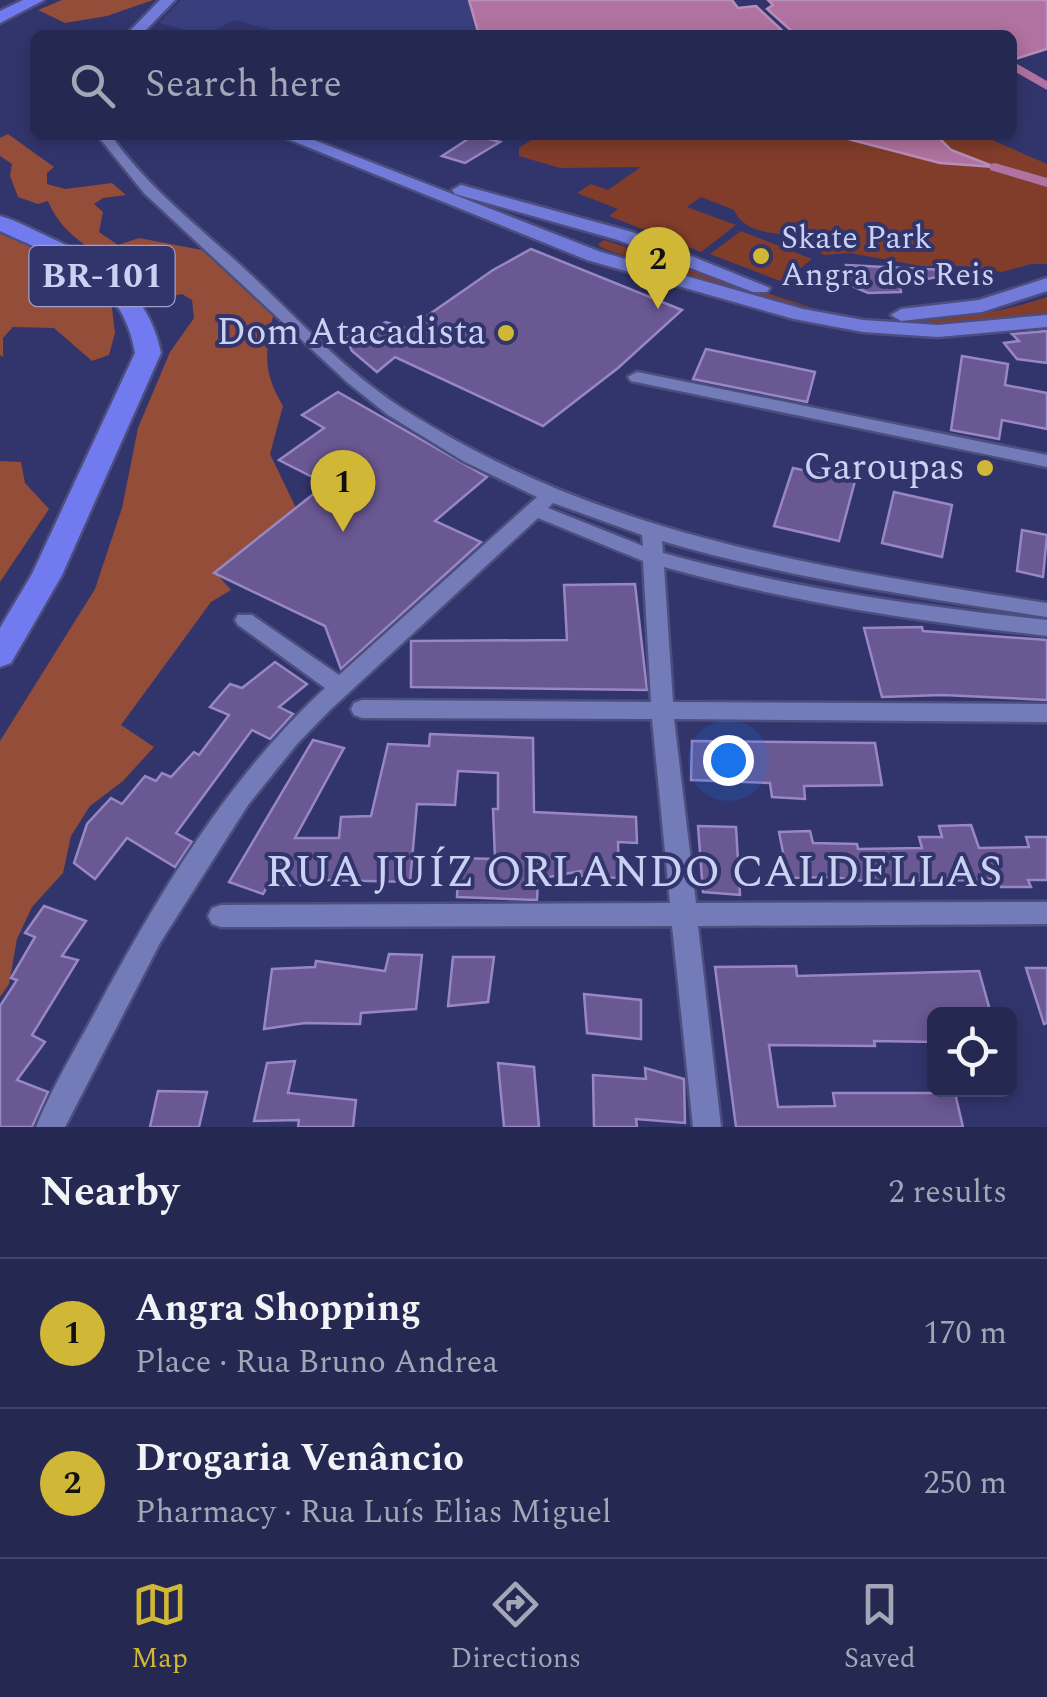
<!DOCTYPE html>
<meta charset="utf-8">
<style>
:root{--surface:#252851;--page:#31345b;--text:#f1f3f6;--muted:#a3a6b7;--line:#424468;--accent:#d1b736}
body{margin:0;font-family:Spectral,serif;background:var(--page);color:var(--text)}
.controls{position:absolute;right:30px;bottom:30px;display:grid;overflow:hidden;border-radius:15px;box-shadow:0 5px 15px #0003}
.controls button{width:90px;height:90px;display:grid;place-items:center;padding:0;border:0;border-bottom:2px solid var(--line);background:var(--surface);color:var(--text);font:50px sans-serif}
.you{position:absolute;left:728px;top:760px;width:35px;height:35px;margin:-25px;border:8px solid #fff;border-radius:50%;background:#1a73e8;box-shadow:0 0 0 15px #1a73e833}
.badge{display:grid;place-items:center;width:65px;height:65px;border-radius:50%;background:var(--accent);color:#111;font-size:32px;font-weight:700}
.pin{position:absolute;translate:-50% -82px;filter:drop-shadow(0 2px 5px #0008)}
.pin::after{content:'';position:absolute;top:52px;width:35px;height:30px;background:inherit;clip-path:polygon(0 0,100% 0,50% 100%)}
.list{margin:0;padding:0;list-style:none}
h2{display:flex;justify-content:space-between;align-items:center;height:130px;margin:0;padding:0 40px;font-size:42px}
h2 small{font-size:32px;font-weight:400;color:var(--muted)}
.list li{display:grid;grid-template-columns:65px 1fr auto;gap:30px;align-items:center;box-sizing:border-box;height:150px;padding:0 40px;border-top:2px solid var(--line)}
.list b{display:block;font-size:38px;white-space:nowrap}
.list p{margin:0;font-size:32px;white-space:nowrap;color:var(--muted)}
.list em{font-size:32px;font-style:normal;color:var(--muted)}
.icon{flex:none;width:55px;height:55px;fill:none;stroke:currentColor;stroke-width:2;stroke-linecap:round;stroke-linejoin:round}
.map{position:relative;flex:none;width:1047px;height:1127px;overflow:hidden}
.search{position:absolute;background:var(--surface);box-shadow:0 5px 15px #0003;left:30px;right:30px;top:30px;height:110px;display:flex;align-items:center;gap:25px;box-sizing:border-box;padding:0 35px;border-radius:15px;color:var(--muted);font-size:38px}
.sheet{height:430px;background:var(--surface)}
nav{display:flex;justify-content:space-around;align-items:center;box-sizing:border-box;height:140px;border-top:2px solid var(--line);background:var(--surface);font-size:28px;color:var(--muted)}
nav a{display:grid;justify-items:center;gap:5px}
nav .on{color:var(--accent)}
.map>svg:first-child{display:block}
.built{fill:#393e7d}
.green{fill:#813d2a}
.forest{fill:#934d39}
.water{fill:#b072a0;stroke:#b88eb9;stroke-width:2.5}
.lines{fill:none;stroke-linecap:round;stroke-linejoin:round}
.canal{fill:#b072a0;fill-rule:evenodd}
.building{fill:#6a5893;stroke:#9886c5;stroke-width:2.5}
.minor-casing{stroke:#4c4e7d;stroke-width:5}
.major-casing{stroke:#4c4e7d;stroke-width:5}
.highway-casing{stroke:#4c4e7d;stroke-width:5}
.minor{fill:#737cb9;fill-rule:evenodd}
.major{fill:#727bd9;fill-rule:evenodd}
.highway{fill:#727aef;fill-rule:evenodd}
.poi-dot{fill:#d1b736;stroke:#31356c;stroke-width:4}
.labels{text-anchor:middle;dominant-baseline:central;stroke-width:8;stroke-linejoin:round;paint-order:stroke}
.far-poi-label{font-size:32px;fill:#cbd1f3;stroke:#31356c;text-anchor:start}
.shield{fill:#31356c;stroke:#9da2ca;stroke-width:2.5}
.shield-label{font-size:35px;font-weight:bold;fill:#cbd1f3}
.poi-label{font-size:38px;fill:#cbd1f3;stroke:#31356c;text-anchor:end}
.near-street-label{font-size:45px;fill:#cbd1f3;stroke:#31356c}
</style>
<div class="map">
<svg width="1047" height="1127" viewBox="0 0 1047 1127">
<rect width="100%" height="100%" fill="#31356c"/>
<path class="built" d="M181,0H469L479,35H291L234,20L206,35H179L185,30L159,23Z"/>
<g class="green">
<path d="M539,135H833L940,163L990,165L951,150L936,135H981L1047,164V264H1031L1002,272L965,266H921L850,253L824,255C817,251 814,244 806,241C781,229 748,239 734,210L701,197L687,207L736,225L701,252L609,216L618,209L577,193L591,184L608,190L641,167L560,168L519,156V148Z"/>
<path d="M741,231L812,259L783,282L710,254Z"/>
<path d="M604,240L819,310L675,273L602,248L598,244Z"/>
<path d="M1047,297V315L930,325L864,318C929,323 985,318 1047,297Z"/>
</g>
<g class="forest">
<path d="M62,0H153L107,16L65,23L38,10Z"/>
<path d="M8,134L54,167L47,173V184L65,189L112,183L126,195L103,198L94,204L103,212L99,232L118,245L139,238L202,250L274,311C266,353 261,368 283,406L270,454L296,508L215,572L231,590L211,602L121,725L154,747L123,781L90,806L71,836L63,873L32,907L17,939L9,984L0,997V741L95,589L122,508L138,428L170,352L194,318L192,300L182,294L169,297L155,288L166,277C120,266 67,247 48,201L38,204L18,197L10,176L12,164L0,156V138Z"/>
<path d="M0,227L111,300L115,333L109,355L92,361L54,328L13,327L3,338V357L0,355Z"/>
<path d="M0,461L21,462L25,483L49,509L0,582Z"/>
</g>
<g class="water">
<path d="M469,0H732L738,8L756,6L787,35H479Z"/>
<path d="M768,0H1047V49L1012,60V35H796L767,9L773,5Z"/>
<path d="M833,135H936L951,150L995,167L940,163Z"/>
</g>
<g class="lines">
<g class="canal">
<path d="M1012,61L1047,81V90L1012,70Z"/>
<path d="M995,163L1047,178V187L990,170V164Z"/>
</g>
</g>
<g class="building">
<path d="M474,135L500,142L465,163L442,156Z"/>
<path d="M531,249L682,310L618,368L543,426L395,357L377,372L352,351L346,338L386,322L408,329L493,270Z"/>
<path d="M846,265L943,270V276L900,284L901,292L868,293L850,285Z"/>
<path d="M1047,331V363L1017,359L1004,343L1019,341L1012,334Z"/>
<path d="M706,349L815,372L807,402L693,379Z"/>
<path d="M962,356L1008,364L1005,385L1047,393V429L1002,420L999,439L951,430Z"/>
<path d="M338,392L487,477L435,521L481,542L341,669L325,626L214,573L326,484L279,460L324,428L302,415Z"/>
<path d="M793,468L855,481L839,541L774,526Z"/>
<path d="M894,492L952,505L942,557L882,543Z"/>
<path d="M1022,530L1047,535L1043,577L1017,571Z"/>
<path d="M635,584L647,690L411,687V641L567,640L564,585Z"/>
<path d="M922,627L923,631L1047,640V700L943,695L882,697L864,628Z"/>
<path d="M275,662L307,684L279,707L293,714L270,739L252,730L176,833L192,842L175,867L127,838L95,879L74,863L87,824L111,798L122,804L145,776L156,781L162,773L171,777L194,752L199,755L229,715L210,707L230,684L242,688Z"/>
<path d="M430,734L533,738L534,812L636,817L637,843L618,842L619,878L581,876V871L538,879L537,900L457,897L459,858L495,859L493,809H498V773L458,771L455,805L417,804L410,882L324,880L323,885H268L263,894L229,882L313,740L344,748L295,838H339L341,817L371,816L388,744L429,746Z"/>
<path d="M692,741L875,743L882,785L804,786L805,799L772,797L770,783L691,780Z"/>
<path d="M971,825L979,848L1029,847L1026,837H1047V880H1028L1031,887H1001L999,879L879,883L832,877L788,878L779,832L810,831L813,843L857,844L858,849L922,848L919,837H942L939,826Z"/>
<path d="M698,826L736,827L740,895L703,892Z"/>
<path d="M44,906L86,921L62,956L78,960L32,1035L45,1042L17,1080L48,1092L32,1127H0V1006L17,980L11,978L35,937L25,933Z"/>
<path d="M389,954L422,955L416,1009L361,1013L360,1024L305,1023L264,1029L272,969L315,967L316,961L385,971Z"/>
<path d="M453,957H494L488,1002L448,1006Z"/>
<path d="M796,966L797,976L979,971L991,1014H934V1042L874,1041L875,1046L769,1045L778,1107L835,1106L833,1093H955L963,1127H736L715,967Z"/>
<path d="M1026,968H1047V1023L1044,1024Z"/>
<path d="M584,994L641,1000V1039L587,1033Z"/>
<path d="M295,1061L288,1093L356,1100L353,1127H298L299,1120L254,1121L267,1063Z"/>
<path d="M498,1063L534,1067L539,1127H504Z"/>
<path d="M645,1068L684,1079L685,1123L636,1119L637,1127H594L593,1075L646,1079Z"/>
<path d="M158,1091L207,1092L199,1127H150Z"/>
</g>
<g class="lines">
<defs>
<g id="minor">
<path d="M97,135H111C148,189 202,229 249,273C298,319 345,371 402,408C599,536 820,568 1047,603V617C918,597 788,578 662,541L663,553C789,588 917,606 1047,620V636C917,621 790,602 664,567L673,702L1047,704V722L674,719L696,903L1047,902V924L698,926L721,1127H693L672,926L221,927L212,924L208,916L212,908L221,905L670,903L652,719L362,718L354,715L351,709L354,703L362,700L651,702L643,561L538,518L330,710L297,744L248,805L160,943L65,1127H36C53,1085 78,1045 99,1005C161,890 229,777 325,688L238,625L235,620L238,615H252L339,675L537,497L463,461L388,415L348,383L144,193ZM553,503L642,535L643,546L548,508Z"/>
<path d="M637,372L1047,455V467L631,381L628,377Z"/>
</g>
<g id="major">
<path d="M160,0H175L141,35H126Z"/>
<path d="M278,135H301L601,252L803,309L863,320L938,325L1047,315V327L938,337L863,332L794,319L587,260Z"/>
<path d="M461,185L632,232L770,288L767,292H753L618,240L455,194L452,190Z"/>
<path d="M1047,278V291L982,312L901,321L891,315L901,309L979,300Z"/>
</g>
<g id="highway">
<path d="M23,0H44L0,23V11Z"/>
<path d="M0,216C18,221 35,231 51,238C105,263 149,292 161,353L62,575L11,663L0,667V628L32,574L135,353C123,278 62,260 0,231Z"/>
</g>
</defs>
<use href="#minor" class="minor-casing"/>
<use href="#major" class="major-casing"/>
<use href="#highway" class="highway-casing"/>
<use href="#minor" class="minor"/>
<use href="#major" class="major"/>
<use href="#highway" class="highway"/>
</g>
<g class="poi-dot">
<circle cx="761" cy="256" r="10"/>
<circle cx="506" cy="333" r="10"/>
<circle cx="985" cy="468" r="10"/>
</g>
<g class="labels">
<g class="far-poi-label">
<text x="781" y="238">Skate Park<tspan x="781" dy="37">Angra dos Reis</tspan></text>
</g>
<rect class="shield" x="29.5" y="246" width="145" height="60" rx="8"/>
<g class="shield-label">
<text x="102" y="276">BR-101</text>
</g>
<g class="poi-label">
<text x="486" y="333">Dom Atacadista</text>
<text x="965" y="468">Garoupas</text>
</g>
<g class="near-street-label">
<text x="634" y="872">RUA JUÍZ ORLANDO CALDELLAS</text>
</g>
</g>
</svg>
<div class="controls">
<button><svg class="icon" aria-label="locate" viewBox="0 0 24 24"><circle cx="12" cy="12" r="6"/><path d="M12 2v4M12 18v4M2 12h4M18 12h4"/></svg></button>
</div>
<div class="you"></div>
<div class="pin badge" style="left:343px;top:532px">1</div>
<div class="pin badge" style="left:658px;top:309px">2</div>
<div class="search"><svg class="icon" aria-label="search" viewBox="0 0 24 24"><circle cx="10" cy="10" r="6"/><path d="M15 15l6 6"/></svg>Search here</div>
</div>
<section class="sheet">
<h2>Nearby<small>2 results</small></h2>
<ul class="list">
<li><span class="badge">1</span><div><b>Angra Shopping</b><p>Place · Rua Bruno Andrea</p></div><em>170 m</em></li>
<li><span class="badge">2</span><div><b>Drogaria Venâncio</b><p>Pharmacy · Rua Luís Elias Miguel</p></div><em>250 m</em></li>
</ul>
</section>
<nav>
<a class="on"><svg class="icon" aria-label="map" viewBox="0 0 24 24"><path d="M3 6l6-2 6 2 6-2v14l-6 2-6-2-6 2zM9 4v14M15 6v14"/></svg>Map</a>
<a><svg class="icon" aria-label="directions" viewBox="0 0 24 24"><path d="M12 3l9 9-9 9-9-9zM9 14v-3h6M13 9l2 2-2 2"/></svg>Directions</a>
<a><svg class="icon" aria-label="saved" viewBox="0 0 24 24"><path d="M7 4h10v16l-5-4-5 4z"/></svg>Saved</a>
</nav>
